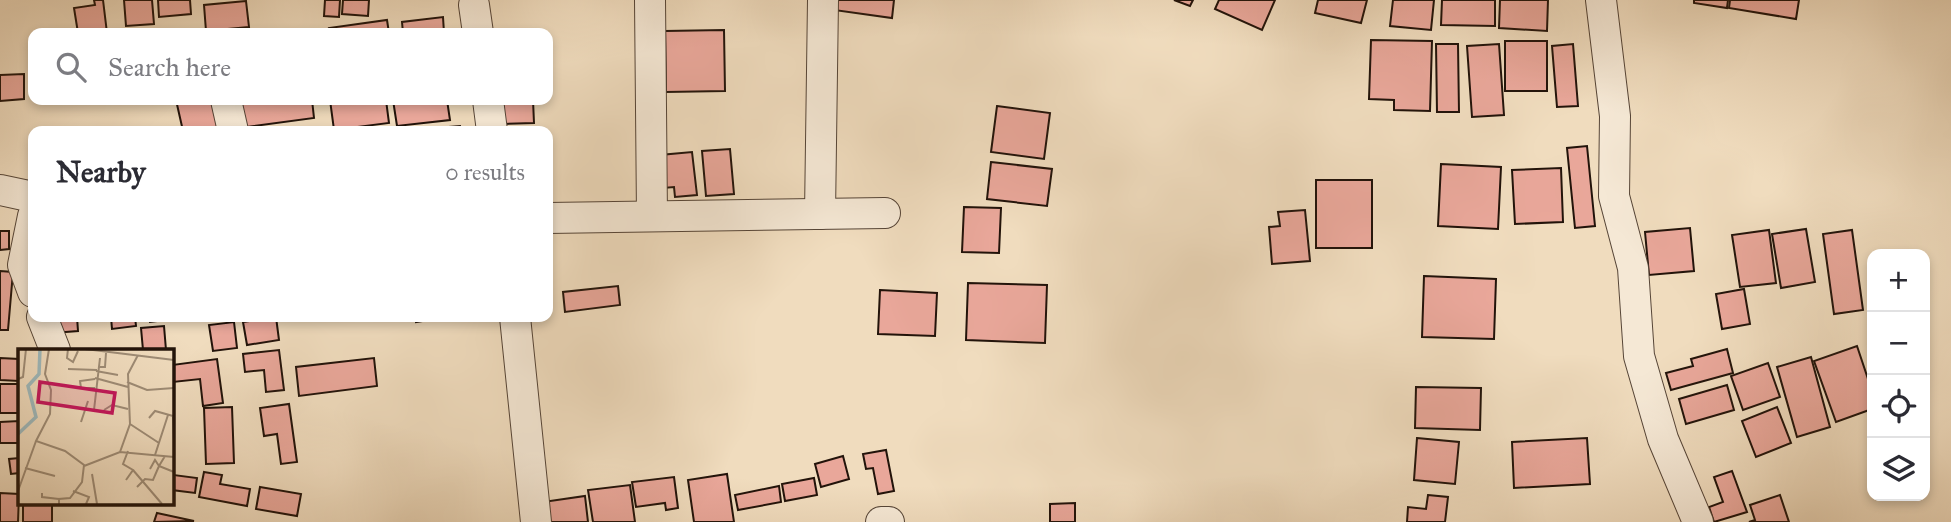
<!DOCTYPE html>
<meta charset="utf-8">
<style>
:root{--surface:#fff;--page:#f2f2f3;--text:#2b2b33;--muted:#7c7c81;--line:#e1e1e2}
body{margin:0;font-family:"IM FELL Great Primer",serif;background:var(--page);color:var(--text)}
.controls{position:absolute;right:21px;bottom:21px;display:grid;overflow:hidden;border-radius:14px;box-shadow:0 4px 10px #0003}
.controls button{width:63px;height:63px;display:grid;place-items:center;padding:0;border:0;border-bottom:2px solid var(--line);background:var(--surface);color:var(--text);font:35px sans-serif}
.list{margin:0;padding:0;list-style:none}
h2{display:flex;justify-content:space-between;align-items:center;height:91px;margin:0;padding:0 28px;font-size:30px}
h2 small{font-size:23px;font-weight:400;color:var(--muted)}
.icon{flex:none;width:38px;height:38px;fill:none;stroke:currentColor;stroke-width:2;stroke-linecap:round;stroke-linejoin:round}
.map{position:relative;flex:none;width:1951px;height:522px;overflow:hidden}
.search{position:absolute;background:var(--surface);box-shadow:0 4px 10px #0003;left:28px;top:28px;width:525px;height:77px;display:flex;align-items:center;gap:18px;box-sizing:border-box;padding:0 24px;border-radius:14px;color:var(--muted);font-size:26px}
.panel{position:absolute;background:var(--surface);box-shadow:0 4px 10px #0003;left:28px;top:126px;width:525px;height:196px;border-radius:14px}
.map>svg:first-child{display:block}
.building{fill:#e9a79a;stroke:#22130a;stroke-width:2}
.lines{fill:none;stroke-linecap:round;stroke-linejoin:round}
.minor-casing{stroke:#564537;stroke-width:32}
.minor{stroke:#f5e8d5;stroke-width:30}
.inset-river{fill:none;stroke:#9eb9bc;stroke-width:3.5}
.inset-road{fill:none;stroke:#9e8c76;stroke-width:2}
.view{fill:#c2185b;fill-opacity:0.15;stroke:#c2185b;stroke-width:3.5}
.inset-edge{fill:none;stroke:#22130a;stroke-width:3.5}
</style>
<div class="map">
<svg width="1951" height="522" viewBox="0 0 1951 522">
<rect width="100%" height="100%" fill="#f0dcbe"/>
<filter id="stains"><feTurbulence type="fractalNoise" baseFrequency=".00286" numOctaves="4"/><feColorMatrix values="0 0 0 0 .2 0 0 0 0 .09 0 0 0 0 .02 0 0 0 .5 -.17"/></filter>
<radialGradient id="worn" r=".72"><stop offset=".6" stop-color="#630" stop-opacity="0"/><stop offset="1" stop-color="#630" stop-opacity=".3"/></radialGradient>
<g class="building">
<path d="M94,0H103L107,33H78L74,8L95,5Z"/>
<path d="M124,0H152L154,24L126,26Z"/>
<path d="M158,0H190L191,14L159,17Z"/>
<path d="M325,0H340L339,17L324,16Z"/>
<path d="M343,0H369L368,16L342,14Z"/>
<path d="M835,0H894L892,18L834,10Z"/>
<path d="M1174,0H1193L1190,6Z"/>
<path d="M1219,0H1275L1262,30L1215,9Z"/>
<path d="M1318,0H1367L1361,23L1315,13Z"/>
<path d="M1393,0H1434L1431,30L1390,26Z"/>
<path d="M1442,0H1495V26L1441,25Z"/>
<path d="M1500,0H1548L1547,31L1499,28Z"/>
<path d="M1694,0H1728L1727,8L1694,3Z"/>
<path d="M1730,0H1799L1796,19L1729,8Z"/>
<path d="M246,1L249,27L206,31L204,5Z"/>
<path d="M443,17L444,33H403L402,22Z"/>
<path d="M387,20L389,33H330L329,28Z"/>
<path d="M724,30L725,91L666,92L665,31Z"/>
<path d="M1371,40L1432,41L1430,111L1394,110V100L1369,99Z"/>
<rect x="1505" y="41" width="42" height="50"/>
<path d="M1436,44H1458L1459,112H1437Z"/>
<path d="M1499,44L1504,115L1472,117L1467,46Z"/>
<path d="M1573,44L1578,106L1557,107L1552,46Z"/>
<path d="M24,74V99L0,101V75Z"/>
<path d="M176,100H217L220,131H183Z"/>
<path d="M235,100H312L314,118L239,128Z"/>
<path d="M330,100H386L389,123L334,130Z"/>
<path d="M393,100H447L450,120L397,126Z"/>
<path d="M502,100H533L534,123L502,124Z"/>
<path d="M997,106L1050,113L1044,159L991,152Z"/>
<path d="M460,126L461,131H398Z"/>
<path d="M1587,146L1595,226L1575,228L1567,148Z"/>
<path d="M730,149L734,194L706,196L702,151Z"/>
<path d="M692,152L697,195L675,197L674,187L663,188L660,155Z"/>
<path d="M991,162L1052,169L1047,206L987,199Z"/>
<path d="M1441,164L1501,167L1498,229L1438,226Z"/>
<path d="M1561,168L1563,222L1515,224L1512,170Z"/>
<rect x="1316" y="180" width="56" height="68"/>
<path d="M964,207L1001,208L999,253L962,252Z"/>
<path d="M1305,210L1310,261L1272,264L1269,227L1280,226L1278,212Z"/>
<path d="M1690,228L1694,271L1649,275L1645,232Z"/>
<path d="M1806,229L1815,282L1781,288L1772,234Z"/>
<path d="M1769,230L1776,283L1740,287L1732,235Z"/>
<path d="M1852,230L1863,310L1834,314L1823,234Z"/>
<path d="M0,231H9V249L0,250Z"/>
<path d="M0,271L13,272L8,330H0Z"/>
<path d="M1424,276L1496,279L1494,339L1422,337Z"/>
<path d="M968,283L1047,285L1045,343L966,340Z"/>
<path d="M618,286L620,305L565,312L563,292Z"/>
<path d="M1744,289L1750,324L1722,329L1716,294Z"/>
<path d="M880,290L937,293L935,336L878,334Z"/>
<path d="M52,317H77L78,331L53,333Z"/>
<path d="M111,317H135L136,326L112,329Z"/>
<path d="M149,317H190L150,322Z"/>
<path d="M276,317L279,340L247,345L243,322Z"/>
<path d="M415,317H439L440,318L416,322Z"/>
<path d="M234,322L237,348L213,351L209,325Z"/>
<path d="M164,326L166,350H143L141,328Z"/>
<path d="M1857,346L1872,391V409L1836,422L1814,361Z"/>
<path d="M1727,349L1733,373L1671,390L1666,373L1693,366L1691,359Z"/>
<path d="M279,350L284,390L266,392L264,370L245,372L243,354Z"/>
<path d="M1811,357L1830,427L1797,437L1777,367Z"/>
<path d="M0,358L19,359V381L0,380Z"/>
<path d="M374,358L377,386L299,396L296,367Z"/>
<path d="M217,359L223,403L203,406L200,379L173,382L172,365Z"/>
<path d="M1768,363L1780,397L1743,410L1731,376Z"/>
<rect x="0" y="384" width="19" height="29"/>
<path d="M1727,385L1734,410L1686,424L1679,399Z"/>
<path d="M1416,387L1481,388L1480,430L1415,428Z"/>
<path d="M289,404L297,462L281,464L277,434L264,436L260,408Z"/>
<path d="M232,407L234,463L206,464L204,408Z"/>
<path d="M1777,407L1791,443L1756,457L1742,421Z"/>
<path d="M19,421V443H0V422Z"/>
<path d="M1417,438L1459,442L1455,484L1414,480Z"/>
<path d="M1587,438L1590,484L1514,488L1512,442Z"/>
<path d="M886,450L894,491L878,494L873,468L866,469L863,454Z"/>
<path d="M843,456L849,479L821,487L815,464Z"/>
<path d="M19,458V473L11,474L9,459Z"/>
<path d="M172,462L174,463L173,475L197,478L195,493L172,490Z"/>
<path d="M1732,471L1747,512L1714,522L1709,507L1723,502L1714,477Z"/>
<path d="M204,472L222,475L220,484L250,489L247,506L199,497Z"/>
<path d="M727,474L734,522H694L688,480Z"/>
<path d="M674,477L678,508L666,510L665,503L636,507L632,482Z"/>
<path d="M814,478L817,495L785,501L782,484Z"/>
<path d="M630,485L635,522H593L588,490Z"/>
<path d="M779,486L781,502L738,510L735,495Z"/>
<path d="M260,487L301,494L297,516L256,509Z"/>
<path d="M0,493L19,494L18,522H0Z"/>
<path d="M1428,495L1448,497L1445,522H1407L1408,507L1426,509Z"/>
<path d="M1780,495L1789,522H1749L1755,520L1750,505Z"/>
<path d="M585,496L588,522H539L536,503Z"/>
<rect x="23" y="503" width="29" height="19"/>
<path d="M1075,503V522H1050V504Z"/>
<path d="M157,513L194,521L154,522Z"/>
</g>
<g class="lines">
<defs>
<g id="minor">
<path d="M650,0L652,216"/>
<path d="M1601,0L1615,116L1614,196L1633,268L1639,356L1663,439L1698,522"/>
<path d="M474,5L478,33"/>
<path d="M226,100L233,131"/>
<path d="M488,100L492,131"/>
<path d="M0,190L33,197"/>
<path d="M820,214L823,0"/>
<path d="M33,216L23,265L33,292"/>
<path d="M548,218L885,213"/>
<path d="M42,317L55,350"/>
<path d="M515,317L536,522"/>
<path d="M881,522H889"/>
</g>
</defs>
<use href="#minor" class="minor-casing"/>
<use href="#minor" class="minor"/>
</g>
<g transform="translate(18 349)">
<rect width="156" height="156" fill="#f0dcbe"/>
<path class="inset-river" d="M0,85L18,68L10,37L21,25L22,0"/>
<path class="inset-road" d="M31,0L27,25L33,41L32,65L18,92L47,102L66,116L64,133L52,149L41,150V155M50,0L49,9L55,13L60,2M67,0L156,11M80,18H87L88,4M50,20L79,21M78,22L100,26M77,29L110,38M0,30L5,28L8,0M77,30L62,32L63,39H77M109,33L129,41L156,39M76,61L82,9M86,61L94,56L110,60M155,68L156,92M131,69L137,62L155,67M63,73L70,52M112,75L141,94M102,103L112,75L110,25L120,6M137,106L150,66M147,107L141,117L156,123M66,117L102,103L156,108M7,119L37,127M115,121L144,155M74,125L79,155M108,131L115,121L105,115L110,102M119,138L127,130L135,131L141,117L137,111L132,120M0,142L18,92M55,142L71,148L68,155M24,144V148L41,150"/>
<path class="view" d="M22,33L97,44L94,64L20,53Z"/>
<rect width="156" height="156" class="inset-edge"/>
</g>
<rect width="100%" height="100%" filter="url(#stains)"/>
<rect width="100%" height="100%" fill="url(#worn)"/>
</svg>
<div class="controls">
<button>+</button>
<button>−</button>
<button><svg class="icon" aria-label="locate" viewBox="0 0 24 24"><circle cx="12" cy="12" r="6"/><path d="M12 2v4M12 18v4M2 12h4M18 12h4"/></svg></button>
<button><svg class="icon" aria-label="layers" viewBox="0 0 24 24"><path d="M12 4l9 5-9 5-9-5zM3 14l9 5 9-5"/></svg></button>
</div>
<div class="search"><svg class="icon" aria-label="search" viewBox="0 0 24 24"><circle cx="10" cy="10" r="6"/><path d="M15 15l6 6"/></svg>Search here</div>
<section class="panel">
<h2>Nearby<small>0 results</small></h2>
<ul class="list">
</ul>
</section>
</div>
